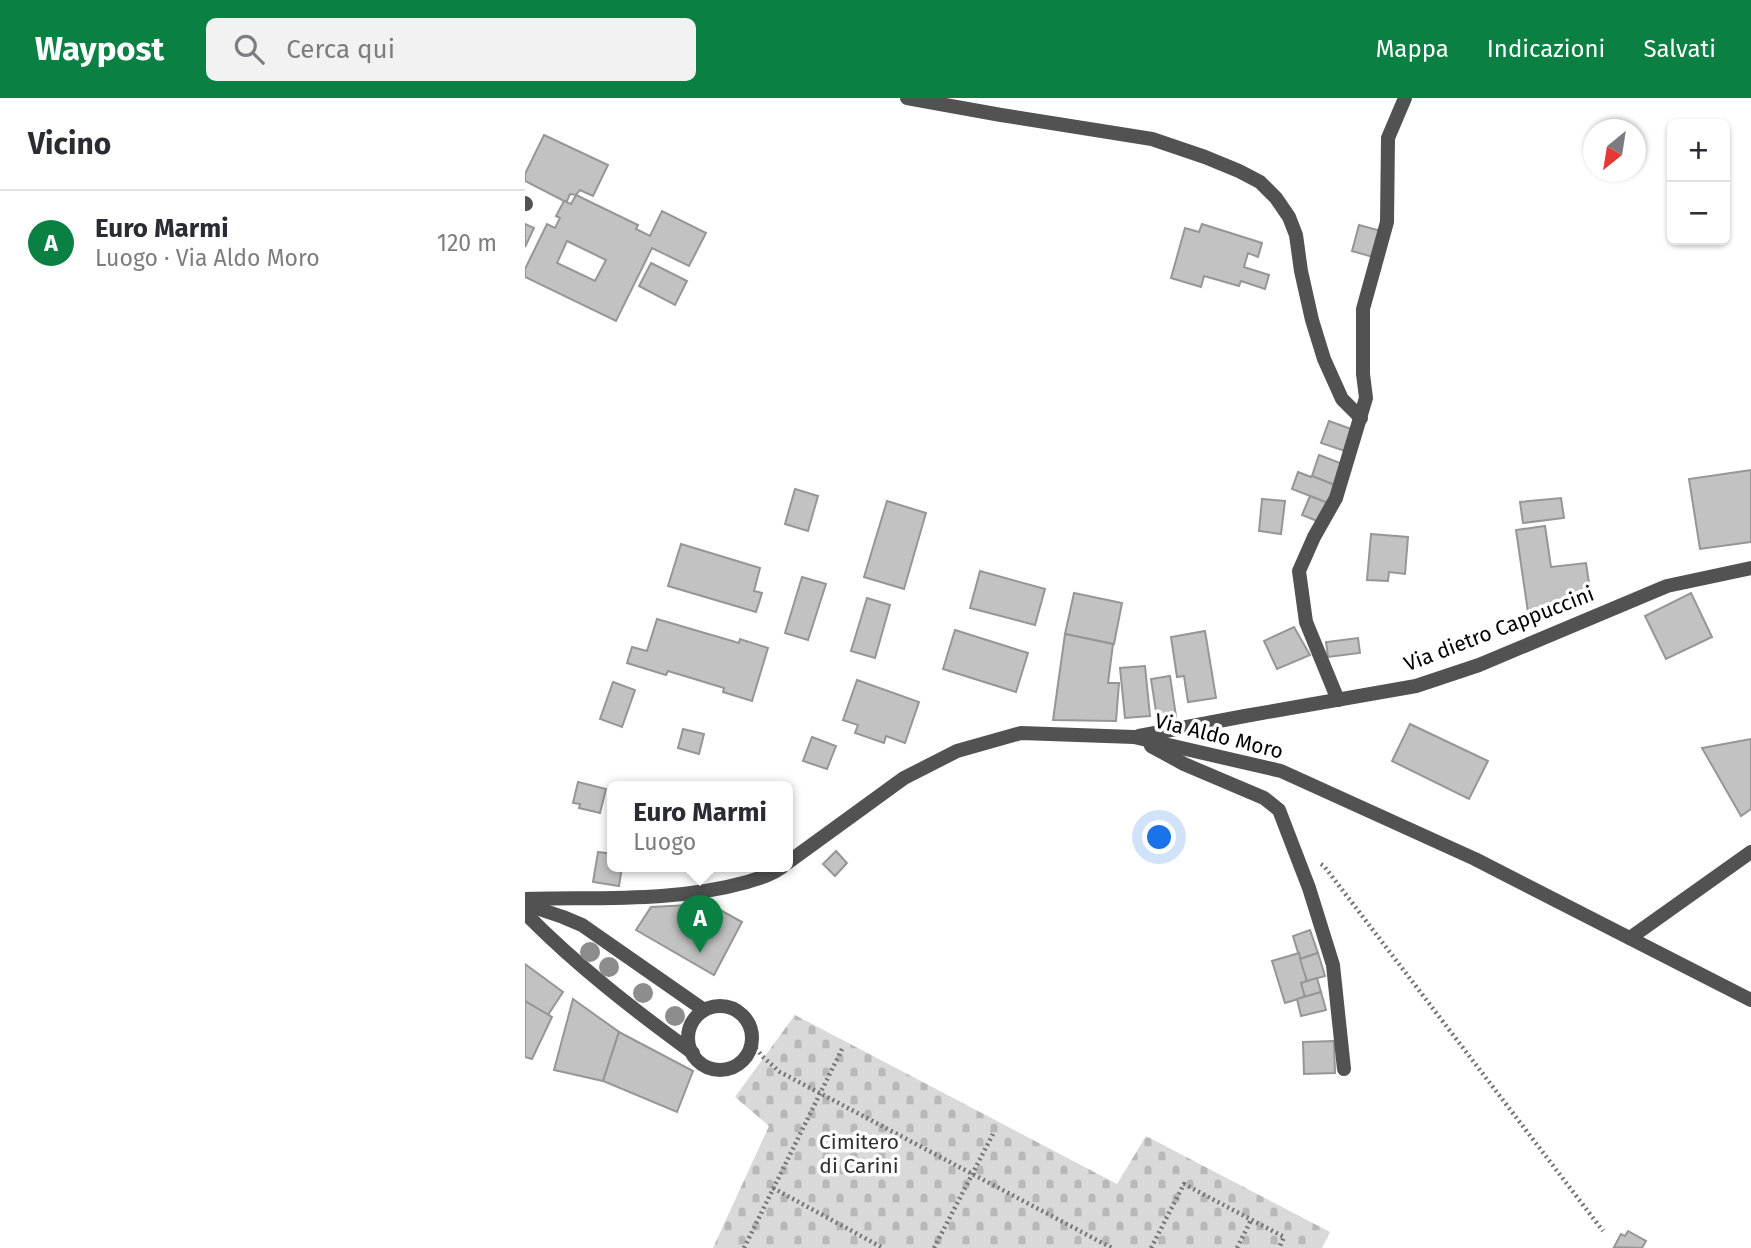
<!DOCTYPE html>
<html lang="it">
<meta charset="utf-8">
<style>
:root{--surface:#fff;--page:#f2f2f3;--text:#2b2b33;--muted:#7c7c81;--line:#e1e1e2;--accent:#0b8043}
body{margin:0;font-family:"Fira Sans",sans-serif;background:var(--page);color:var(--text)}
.controls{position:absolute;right:21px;top:21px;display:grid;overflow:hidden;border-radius:10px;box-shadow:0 2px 5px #0004}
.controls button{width:63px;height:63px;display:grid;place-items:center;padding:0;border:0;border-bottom:2px solid var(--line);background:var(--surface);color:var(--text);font:35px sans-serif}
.compass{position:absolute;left:1058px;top:21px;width:63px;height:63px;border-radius:50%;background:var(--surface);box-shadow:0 2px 5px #0004;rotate:210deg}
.you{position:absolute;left:635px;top:740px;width:24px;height:24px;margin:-18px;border:5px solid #fff;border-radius:50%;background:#1a73e8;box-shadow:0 0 0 10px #1a73e833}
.badge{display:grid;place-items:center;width:46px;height:46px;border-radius:50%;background:var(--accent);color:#fff;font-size:23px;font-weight:700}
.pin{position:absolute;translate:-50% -58px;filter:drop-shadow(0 2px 4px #0008)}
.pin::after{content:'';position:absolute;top:37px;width:24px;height:21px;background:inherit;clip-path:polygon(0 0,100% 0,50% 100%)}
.popup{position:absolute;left:82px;top:683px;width:186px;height:91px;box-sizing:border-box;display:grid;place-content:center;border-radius:10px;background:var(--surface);filter:drop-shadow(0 2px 5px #0005);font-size:23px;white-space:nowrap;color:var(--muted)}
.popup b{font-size:26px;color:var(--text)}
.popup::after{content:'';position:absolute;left:50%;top:100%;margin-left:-14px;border:14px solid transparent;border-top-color:var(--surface)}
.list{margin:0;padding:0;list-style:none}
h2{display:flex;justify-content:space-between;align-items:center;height:91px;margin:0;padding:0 28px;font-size:30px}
h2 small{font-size:23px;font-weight:400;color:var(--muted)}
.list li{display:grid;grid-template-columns:46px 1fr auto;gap:21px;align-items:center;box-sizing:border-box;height:105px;padding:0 28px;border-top:2px solid var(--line)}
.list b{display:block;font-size:26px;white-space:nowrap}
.list p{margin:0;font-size:23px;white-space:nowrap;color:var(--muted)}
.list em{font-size:23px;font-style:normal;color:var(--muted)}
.icon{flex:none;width:38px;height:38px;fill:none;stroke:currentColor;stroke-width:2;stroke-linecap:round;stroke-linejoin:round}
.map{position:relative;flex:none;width:1226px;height:1150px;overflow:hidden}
header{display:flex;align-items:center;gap:42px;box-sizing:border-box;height:98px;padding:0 35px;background:var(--accent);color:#fff}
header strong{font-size:33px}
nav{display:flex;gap:38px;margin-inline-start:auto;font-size:24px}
.search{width:490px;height:63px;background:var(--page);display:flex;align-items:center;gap:18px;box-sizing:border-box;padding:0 24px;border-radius:10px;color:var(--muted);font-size:26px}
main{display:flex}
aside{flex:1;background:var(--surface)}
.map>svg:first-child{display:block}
.cemetery{fill:url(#cemetery-stones)}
.building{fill:#c2c2c2;stroke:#969696;stroke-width:2;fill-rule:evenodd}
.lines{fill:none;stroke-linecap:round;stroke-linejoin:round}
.path{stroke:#747474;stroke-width:4.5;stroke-dasharray:2 3.5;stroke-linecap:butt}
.minor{stroke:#525252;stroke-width:14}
.tree{fill:#8d8d8d}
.labels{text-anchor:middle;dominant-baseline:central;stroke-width:7;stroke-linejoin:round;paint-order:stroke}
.street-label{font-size:21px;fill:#000;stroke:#fff}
.park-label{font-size:21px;fill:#303030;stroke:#fff}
</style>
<header>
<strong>Waypost</strong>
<div class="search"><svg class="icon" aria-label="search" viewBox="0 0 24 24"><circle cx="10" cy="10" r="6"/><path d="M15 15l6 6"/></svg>Cerca qui</div>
<nav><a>Mappa</a><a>Indicazioni</a><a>Salvati</a></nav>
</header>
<main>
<aside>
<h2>Vicino<small></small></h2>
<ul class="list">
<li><span class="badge">A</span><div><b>Euro Marmi</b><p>Luogo · Via Aldo Moro</p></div><em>120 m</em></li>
</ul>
</aside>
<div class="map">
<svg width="1226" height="1150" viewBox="0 0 1226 1150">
<defs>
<pattern id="cemetery-stones" width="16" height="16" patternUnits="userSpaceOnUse" patternTransform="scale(1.75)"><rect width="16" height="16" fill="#d9d9d9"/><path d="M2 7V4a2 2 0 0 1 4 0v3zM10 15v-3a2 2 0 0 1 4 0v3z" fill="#b8b8b8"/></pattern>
</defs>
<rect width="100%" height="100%" fill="#fff"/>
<path class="cemetery" d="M270,917L592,1086L621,1038L805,1134L797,1150H188L244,1028L210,999Z"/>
<g class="building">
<path d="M19,37L83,67L68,98L55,92L51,97L45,96L42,103H39L0,83V76Z"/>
<path d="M51,97L113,127L111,131L125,138L137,113L181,135L164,168L127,150L91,223L0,179V171L22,126L30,130L35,120L31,118L39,103L46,106ZM42,143L81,162L70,183L32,165Z"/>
<path d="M0,126L9,130L0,149Z"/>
<path d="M677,126L737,145L733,159L723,155L719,169L744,177L740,191L716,183L714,188L679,178L676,189L646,180L660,130L674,134Z"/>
<path d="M834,127L856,133L848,159L827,153Z"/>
<path d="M126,165L162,183L150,207L114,188Z"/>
<path d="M804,323L826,331L820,353L796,345Z"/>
<path d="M794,357L818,366L812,388L787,378Z"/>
<path d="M1226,372V444L1175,451L1164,381Z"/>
<path d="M773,374L786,379L787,378L812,388L803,405L767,391Z"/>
<path d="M270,391L293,398L283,433L260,426Z"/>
<path d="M785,398L803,405L792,423L777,417Z"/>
<path d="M1036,400L1039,420L998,425L995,404Z"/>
<path d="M737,401L760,403L756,436L734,433Z"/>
<path d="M362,403L401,415L379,491L339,479Z"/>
<path d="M1020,428L1026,469L1061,465L1067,505L1003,514L991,432Z"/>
<path d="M846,436L883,439L880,476L864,474L863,483L842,482Z"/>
<path d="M156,446L235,470L229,493L237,495L231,514L143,488Z"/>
<path d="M455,473L520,491L510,527L445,510Z"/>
<path d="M277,479L301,486L283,542L260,535Z"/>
<path d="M549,495L597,505L589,546L540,536Z"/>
<path d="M1166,495L1187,539L1141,561L1120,518Z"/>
<path d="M342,500L365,507L350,560L326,553Z"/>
<path d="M132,521L214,545L215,541L243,550L227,603L198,594L199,590L143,573L141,577L102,565L107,549L122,553Z"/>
<path d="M769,529L785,557L752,571L739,543Z"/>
<path d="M430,532L503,555L491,594L418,571Z"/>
<path d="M680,533L691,600L663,604L659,578L652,579L646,539Z"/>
<path d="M540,536L588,546L583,585H594L591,623L528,622Z"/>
<path d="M833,540L835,555L803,559L801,544Z"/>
<path d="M620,568L625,618L600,620L595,570Z"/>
<path d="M645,578L651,618L632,620L626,581Z"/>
<path d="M332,582L394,604L380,645L361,638L359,645L330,635L333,627L318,622Z"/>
<path d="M88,584L110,592L97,629L75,621Z"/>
<path d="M885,626L963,663L944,701L867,663Z"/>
<path d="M158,631L179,636L174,656L153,650Z"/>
<path d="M287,639L311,648L302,671L278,663Z"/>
<path d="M1226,641V711L1216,718L1177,650Z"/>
<path d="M53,684L81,691L75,715L54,710L55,706L48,705Z"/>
<path d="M311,753L322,765L310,778L298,766Z"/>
<path d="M73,754L88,756V769H97L94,788L68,784Z"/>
<path d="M184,806L217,824L189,877L111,832L126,809Z"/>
<path d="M785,832L793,855L775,861L768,838Z"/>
<path d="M774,855L782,883L776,885L780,899L760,905L747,863Z"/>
<path d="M793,855L800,878L782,883L775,861Z"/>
<path d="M0,866L38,894L23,917L0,903Z"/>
<path d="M792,880L796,894L780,899L776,885Z"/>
<path d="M796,894L801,912L776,918L772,901Z"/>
<path d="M48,901L94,934L78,983L29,972Z"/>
<path d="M0,903L27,919L7,961L0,959Z"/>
<path d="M94,934L168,973L152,1014L78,983Z"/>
<path d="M809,943L810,975L779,976L778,944Z"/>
<path d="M1103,1133L1121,1143L1117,1150L1089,1149L1096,1136L1100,1138Z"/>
</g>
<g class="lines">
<g class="path">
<path d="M796,766L799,768L1078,1133"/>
<path d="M227,946L239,960L255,974L587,1150"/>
<path d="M248,1090L358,1150"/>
<path d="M219,1150L317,951"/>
<path d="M409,1150L468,1036"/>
<path d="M626,1150L659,1086L759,1139L754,1150"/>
<path d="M712,1150L726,1122"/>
</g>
<g class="minor">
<path d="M382,0L476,17L627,41L680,59L714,73L735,84L751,100L764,119L771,137L776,173L787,222L799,261L817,301L836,320"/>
<path d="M0,105L1,106"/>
<path d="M813,602L781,524L774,473L789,439L811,400L841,300L838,276V211L862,124L863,40L880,0"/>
<path d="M614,638L720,618L891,588L954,567L1142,488L1226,470"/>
<path d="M626,648L659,666L739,700L754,712L784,790L808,867L819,971"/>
<path d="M262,765L379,680L432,653L496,635L609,639L756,673L950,761L1226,902"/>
<path d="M0,801C74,799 151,804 222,784C235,780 246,777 257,769"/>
<path d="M0,806L38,819L57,827L179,912"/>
<path d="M0,815C51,867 109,912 168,955"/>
<path d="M1105,840L1226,754"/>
<circle cx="195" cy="940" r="32"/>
</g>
</g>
<g class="tree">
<circle cx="65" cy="854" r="10"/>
<circle cx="84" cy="869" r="10"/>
<circle cx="118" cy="895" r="10"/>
<circle cx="150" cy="918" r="10"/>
</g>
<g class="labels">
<g class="street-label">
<text transform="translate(974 531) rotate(-21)">Via dietro Cappuccini</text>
<text transform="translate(694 638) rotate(14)">Via Aldo Moro</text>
</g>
<g class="park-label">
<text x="334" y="1044">Cimitero<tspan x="334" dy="24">di Carini</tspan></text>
</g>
</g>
</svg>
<div class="controls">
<button>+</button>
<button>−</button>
</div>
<svg class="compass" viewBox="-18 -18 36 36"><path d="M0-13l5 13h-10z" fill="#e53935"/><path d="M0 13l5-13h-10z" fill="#7c7c81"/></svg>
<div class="you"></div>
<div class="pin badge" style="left:175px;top:855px">A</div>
<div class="popup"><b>Euro Marmi</b>Luogo</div>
</div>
</main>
